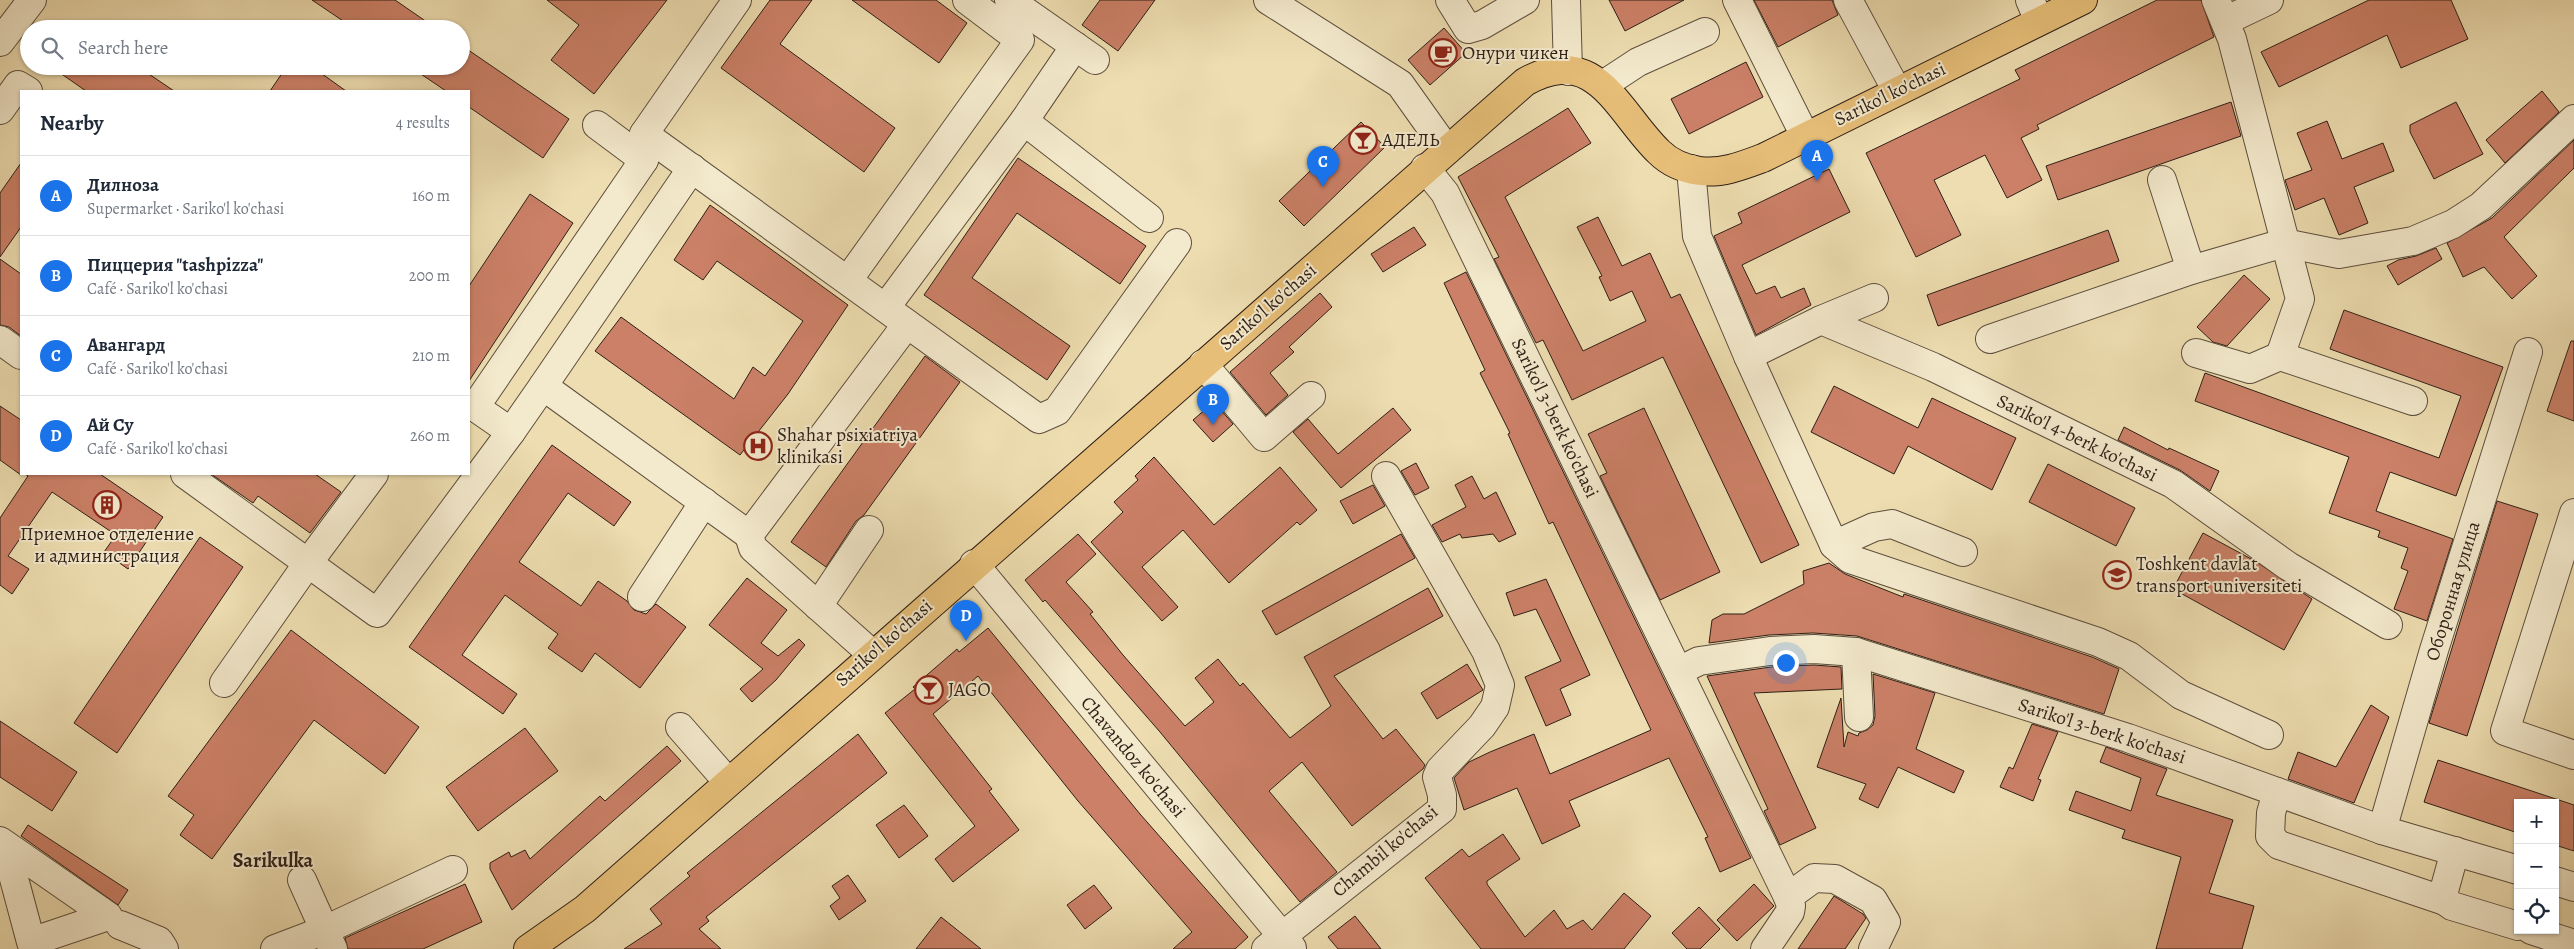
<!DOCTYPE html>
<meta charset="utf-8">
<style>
:root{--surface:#fff;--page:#f6f6f7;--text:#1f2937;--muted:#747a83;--line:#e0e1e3;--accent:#1a73e8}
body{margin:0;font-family:Alegreya,serif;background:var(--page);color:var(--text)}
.controls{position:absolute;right:15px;bottom:15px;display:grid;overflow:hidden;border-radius:0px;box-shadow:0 1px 4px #0004}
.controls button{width:45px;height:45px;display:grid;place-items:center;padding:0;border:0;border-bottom:1px solid var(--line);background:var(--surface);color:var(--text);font:25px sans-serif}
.you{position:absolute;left:1785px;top:662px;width:18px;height:18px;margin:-12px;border:4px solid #fff;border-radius:50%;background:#1a73e8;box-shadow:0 0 0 8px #1a73e833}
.badge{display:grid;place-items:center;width:32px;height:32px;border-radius:50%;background:var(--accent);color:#fff;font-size:16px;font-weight:700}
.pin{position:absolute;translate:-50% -41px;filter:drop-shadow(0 1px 2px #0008)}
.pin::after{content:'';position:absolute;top:26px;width:18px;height:15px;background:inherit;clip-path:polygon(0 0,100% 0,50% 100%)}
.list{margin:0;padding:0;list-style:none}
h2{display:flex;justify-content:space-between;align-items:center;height:65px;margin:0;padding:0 20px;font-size:21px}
h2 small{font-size:16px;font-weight:400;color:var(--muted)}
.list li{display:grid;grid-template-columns:32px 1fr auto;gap:15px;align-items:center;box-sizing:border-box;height:80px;padding:0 20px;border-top:1px solid var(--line)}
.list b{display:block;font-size:19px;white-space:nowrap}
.list p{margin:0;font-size:16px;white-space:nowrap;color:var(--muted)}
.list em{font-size:16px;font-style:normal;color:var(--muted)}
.icon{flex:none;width:28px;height:28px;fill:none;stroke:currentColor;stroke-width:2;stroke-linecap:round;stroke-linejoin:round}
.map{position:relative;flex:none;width:2574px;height:949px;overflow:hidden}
.search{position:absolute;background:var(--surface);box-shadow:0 1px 4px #0004;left:20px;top:20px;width:450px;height:55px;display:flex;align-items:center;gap:12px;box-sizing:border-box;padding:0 18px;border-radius:28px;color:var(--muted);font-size:19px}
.panel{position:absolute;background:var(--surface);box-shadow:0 1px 4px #0004;left:20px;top:90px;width:450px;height:385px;border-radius:0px}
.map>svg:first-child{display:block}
.building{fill:#cb8067;stroke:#2e1f17}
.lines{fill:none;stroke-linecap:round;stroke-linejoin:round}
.minor-casing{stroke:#5e4e3d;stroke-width:30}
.major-casing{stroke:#2e1f17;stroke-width:30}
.minor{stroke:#f3e9cc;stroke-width:28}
.major{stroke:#e6be78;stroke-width:28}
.labels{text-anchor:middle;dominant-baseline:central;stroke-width:4;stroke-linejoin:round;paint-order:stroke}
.poi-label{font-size:19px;fill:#2e1f17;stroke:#f3e9cc;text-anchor:start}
.street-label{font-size:19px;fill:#2e1f17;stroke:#f3e9cc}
.neighbourhood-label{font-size:20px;font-weight:bold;fill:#2e1f17;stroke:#f3e9cc}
</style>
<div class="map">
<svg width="2574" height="949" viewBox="0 0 2574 949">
<rect width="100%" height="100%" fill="#edddb0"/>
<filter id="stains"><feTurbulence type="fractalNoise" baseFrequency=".004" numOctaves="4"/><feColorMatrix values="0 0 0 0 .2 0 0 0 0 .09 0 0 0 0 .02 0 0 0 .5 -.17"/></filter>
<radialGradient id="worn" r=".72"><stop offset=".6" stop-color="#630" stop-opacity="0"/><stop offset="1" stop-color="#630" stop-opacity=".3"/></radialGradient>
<g class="building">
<path d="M312,0H395L437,29H355Z"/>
<path d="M547,0H667L594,94L551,60L579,25Z"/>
<path d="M770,0H812L780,44L895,128L864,172L721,68Z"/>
<path d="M852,0H936L967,23L939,63Z"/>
<path d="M1100,0H1155L1118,51L1082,25Z"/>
<path d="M1609,0H1684L1625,31Z"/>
<path d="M1754,0H1832L1838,15L1778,47Z"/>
<path d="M2157,0H2201L2214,37L2037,125L2039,129L2021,138L2042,180L2007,198L1985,155L1934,180L1961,235L1916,257L1866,153L2020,79L2015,70Z"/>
<path d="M2369,0H2451L2468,39L2401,68L2387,35L2279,87L2261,52Z"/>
<path d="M1444,28L1466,53L1430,85L1408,60Z"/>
<path d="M461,45L569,119L543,158L469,107V91H446L409,66H461Z"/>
<path d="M1746,62L1763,97L1689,134L1671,99Z"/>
<path d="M50,66H150L146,72L174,91H86Z"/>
<path d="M287,66H311L346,91H270Z"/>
<path d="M2542,91L2559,112L2505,163L2486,140Z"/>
<path d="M2231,102L2241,136L2058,200L2046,166Z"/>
<path d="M2456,102L2483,154L2434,179L2410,132V125Z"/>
<path d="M1568,108L1591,143L1505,197L1583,351L1646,321L1632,291L1610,301L1599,277L1602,276L1577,227L1598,217L1622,266L1650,253L1671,298L1680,294L1799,545L1761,563L1663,357L1572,400L1543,340L1536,343L1494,259L1499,257L1458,177Z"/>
<path d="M2327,121L2342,159L2383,143L2394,171L2354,187L2368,223L2339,235L2324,198L2295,210L2285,180L2312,170L2297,133Z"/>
<path d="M1361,122L1385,147L1304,226L1279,201Z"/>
<path d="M2574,140V168L2504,237L2537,276L2512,299L2484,267L2463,277L2447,243L2492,218Z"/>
<path d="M1018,158L1146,246L1120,284L1017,213L972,278L1070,346L1047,380L924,295Z"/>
<path d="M21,163V227L0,257V193Z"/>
<path d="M1829,169L1850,212L1742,265L1756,294L1775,286L1781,298L1804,288L1811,305L1756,335L1714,236L1742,223L1738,213Z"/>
<path d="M530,194L573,223L469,381V286Z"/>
<path d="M710,205L848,305L788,394L740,455L595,351L621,317L734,399L753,367L765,376L803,321L717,261L703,280L674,260Z"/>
<path d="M1414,227L1426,245L1383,272L1371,254Z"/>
<path d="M2108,230L2119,261L1938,326L1927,295Z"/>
<path d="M2436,248L2442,259L2398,285L2387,266L2398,260L2416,256Z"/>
<path d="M0,259L21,274V336L9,327L0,325Z"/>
<path d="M1466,272L1751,858L1720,872L1705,838L1708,837L1669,758L1569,801L1580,826L1542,844L1517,788L1464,810L1454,778L1469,762L1490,752L1534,734L1550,774L1651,730L1553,522L1549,524L1508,434L1510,433L1480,373L1485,370L1444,283Z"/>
<path d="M2244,275L2270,299L2227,346L2213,342L2197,327Z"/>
<path d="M1320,293L1332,307L1289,347L1294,352L1270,373L1288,395L1266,415L1230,372Z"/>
<path d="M2344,310L2503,367L2456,496L2390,472L2376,511L2453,539L2427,621L2394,609L2408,571L2401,568L2408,548L2378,537L2380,531L2329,513L2349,457L2195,401L2205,373L2439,458L2461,396L2330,349Z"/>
<path d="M2571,341H2574V421L2547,411Z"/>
<path d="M925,356L960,382L864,515L856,521L826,567L791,542Z"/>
<path d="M1834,386L1918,428L1932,398L2016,438L1992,490L1908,446L1894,474L1811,432Z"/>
<path d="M1214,402L1233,424L1213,442L1193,420Z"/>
<path d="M0,406L21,420V475L0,460Z"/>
<path d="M1393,408L1411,430L1341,488L1293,432L1308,419L1338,454Z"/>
<path d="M1644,408L1720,572L1660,600L1600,476L1607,473L1588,434Z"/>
<path d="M2124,427L2168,450L2169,448L2219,471L2210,491L2180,470L2118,440Z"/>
<path d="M552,445L631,502L614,526L568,493L519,562L581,606L598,581L627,601L634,610L646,614L656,604L686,627L640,688L595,653L582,672L548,648L558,634L505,595L462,655L517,694L503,714L409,647Z"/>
<path d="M1154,457L1214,525L1280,467L1317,510L1300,525L1297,522L1229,583L1183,530L1142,567L1178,607L1162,621L1091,542L1123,512L1114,502L1138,480L1135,476Z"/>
<path d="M1416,463L1429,488L1415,495L1401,471Z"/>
<path d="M2048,464L2135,508L2116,546L2029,502Z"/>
<path d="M25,474H100L163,517L128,569L104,552L116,535L52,492L8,556L29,569L12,594L0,585V518L28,476Z"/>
<path d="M211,474H315L341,492L310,533L258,496L253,503Z"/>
<path d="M1472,476L1484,499L1496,492L1516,534L1499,542L1493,534L1462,538L1460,534L1442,542L1432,525L1466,507L1455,485Z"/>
<path d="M1373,485L1385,506L1353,524L1340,501Z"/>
<path d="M2497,501L2538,514L2467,736L2429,723Z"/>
<path d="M2203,533L2255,561L2312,599L2284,650L2173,589Z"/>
<path d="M1078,534L1096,554L1066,582L1093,612L1090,614L1123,655L1185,726L1214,702L1195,678L1218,659L1240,686L1243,683L1290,738L1331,706L1304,657L1428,588L1443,616L1334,676L1383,739L1396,729L1425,765L1423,769L1352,826L1302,762L1269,791L1337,872L1300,902L1160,732L1045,600L1043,602L1025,580Z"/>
<path d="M1401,534L1415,558L1276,635L1262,611Z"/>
<path d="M200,537L243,567L117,753L74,723Z"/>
<path d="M1829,563L1845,574L1903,597L1904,594L2092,657L2119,669L2104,714L1857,636L1813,633L1769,635L1709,643L1712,620L1723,614H1744L1804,584L1803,571Z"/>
<path d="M747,578L787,610L761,643L778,656L799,639L805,645L776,680L752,702L740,689L763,669L709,625Z"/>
<path d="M1546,579L1590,675L1560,689L1571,715L1546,726L1525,677L1561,661L1536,609L1514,616L1506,593Z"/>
<path d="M988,628L1140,814L1248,937L1235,949H1173L1192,932L1078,801L978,676L933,714L992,789L989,791L1019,830L953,882L935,859L975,826L885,713L915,689L913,687L957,649L959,652Z"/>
<path d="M291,630L419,727L385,774L314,720L212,859L180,835L194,815L168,796Z"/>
<path d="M1467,664L1483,690L1437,719L1421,693Z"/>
<path d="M1814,665L1841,667L1842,689L1754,693L1816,828L1780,845L1764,811L1768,809L1707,676L1771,667Z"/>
<path d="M1873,674L1935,693L1916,749L1964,771L1954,793L1898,767L1878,808L1859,799L1866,784L1817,767L1841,698L1844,747L1848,732L1858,736L1859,733L1867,730L1873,725L1875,716Z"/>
<path d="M2371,705L2389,717L2354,803L2288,779L2298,752L2336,767Z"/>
<path d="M0,721L77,772L52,811L0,777Z"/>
<path d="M2032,724L2058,732L2038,779L2041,780L2033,801L2000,787L2009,767L2013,769Z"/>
<path d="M525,728L558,771L478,831L446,787Z"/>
<path d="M858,734L887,773L706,917L709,921L699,929L721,949H624L662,924L650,909L690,876L687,873Z"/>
<path d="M667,746L681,761L512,910L490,869V863L509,852L511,857L525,850L530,859L600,796L605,801Z"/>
<path d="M2106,747L2167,769L2156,795L2233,820L2209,893L2254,906L2242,949H2156L2181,857L2122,838L2125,830L2069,810L2076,791L2131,811L2141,778L2100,762Z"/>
<path d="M2438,760L2574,805V851L2555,845V803H2518V833L2424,802Z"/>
<path d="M904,805L928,836L899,858L876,825Z"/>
<path d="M28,825L128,890L118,905L21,836Z"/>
<path d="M1503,834L1520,859L1487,881V884L1525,937L1554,910L1567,929L1583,920L1592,930L1624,893L1651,916L1624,949H1481L1425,878L1462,849L1469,857Z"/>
<path d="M848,875L866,901L839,920L830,906L840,898L832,886Z"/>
<path d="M465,884L482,922L423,949H348L345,938Z"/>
<path d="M1754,884L1774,906L1737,941L1717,920Z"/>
<path d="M1094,885L1112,908L1085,929L1067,905Z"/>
<path d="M1834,896L1863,914L1866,918L1845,949H1798Z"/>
<path d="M1699,907L1720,929L1700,949H1687L1672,933Z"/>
<path d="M1355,916L1381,949H1338L1328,937Z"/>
<path d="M941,917L981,949H916Z"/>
</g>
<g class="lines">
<defs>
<g id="minor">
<path d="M1009,0L1095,60"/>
<path d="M1268,0L1400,84L1447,150"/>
<path d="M1450,0L1468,29L1482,25L1525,0"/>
<path d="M1566,0L1568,71"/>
<path d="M1737,0L1805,136"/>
<path d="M1848,0L1897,91"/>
<path d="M2030,0L2039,21"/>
<path d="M2216,0L2232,39L2300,299L2280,356L2413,401"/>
<path d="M2225,21L2269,0"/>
<path d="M0,42L32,0"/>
<path d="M1603,85L1638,62L1705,32"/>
<path d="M0,110L18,85L28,91"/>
<path d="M1024,121L1149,218"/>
<path d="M597,125L644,160"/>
<path d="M644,134L737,0"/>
<path d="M692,168L543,386L749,535"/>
<path d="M1425,168L1445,193L1788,897L1791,906L1790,912L1765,949"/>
<path d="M1691,169L1697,236L1748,356L1834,545L1850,559L2098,642L2129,656L2181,695L2269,735"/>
<path d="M2162,180L2191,270"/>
<path d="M848,280L1020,40L967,0"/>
<path d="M886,307L1024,121L1075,46"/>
<path d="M1821,320L1874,298"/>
<path d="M1990,339L2191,270L2284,243L2339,254L2413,241L2453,224L2481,206L2574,119"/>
<path d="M0,340L21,355"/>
<path d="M2196,353L2250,369L2280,356"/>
<path d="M1748,356L1821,320L1933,367L2173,484L2288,566L2388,625"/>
<path d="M1203,364L1264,437L1311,396"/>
<path d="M475,407L644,160V134L1039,419L1057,411L1177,243"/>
<path d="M511,432L543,386"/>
<path d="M185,474L377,613L511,432L469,403"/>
<path d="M2574,513L2505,731L2574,755"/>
<path d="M1834,545L1874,527L1892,524L1963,552"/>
<path d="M974,564L1292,948"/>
<path d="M642,597L704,502"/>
<path d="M818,606L869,530"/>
<path d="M1856,652L1859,717"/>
<path d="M872,654L753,548L749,535L907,324"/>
<path d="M1679,671L1699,661L1770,651L1814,649L1856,652L2128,738L2382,830L2518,870"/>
<path d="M224,683L308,563L374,474"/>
<path d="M680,727L728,782"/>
<path d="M2277,792L2271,813L2270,836L2279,845L2445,901"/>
<path d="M2382,830L2434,650L2528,352"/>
<path d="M0,841L108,916L31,942L5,845"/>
<path d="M2455,851L2444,891L2445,901L2452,906L2518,926"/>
<path d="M302,880L333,949"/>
<path d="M2555,881L2574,887"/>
<path d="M1788,897L1814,878L1835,879L1873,900L1886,922L1873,949"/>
<path d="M120,925L159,941L164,949"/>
<path d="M2531,930L2574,944"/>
<path d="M275,949L325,930L453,870"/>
<path d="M1266,949L1442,809V795L1437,777L1440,770L1482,726L1495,707L1500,685L1486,651L1386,476"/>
</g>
<path id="major" d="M528,949L585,909L1525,82C1596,41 1619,114 1659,152C1670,163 1686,169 1700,171C1722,174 1744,165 1763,158L2083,0"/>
</defs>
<use href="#minor" class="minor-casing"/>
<use href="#major" class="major-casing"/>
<use href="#minor" class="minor"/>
<use href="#major" class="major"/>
</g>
<defs>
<symbol id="cafe-ring" viewBox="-11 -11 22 22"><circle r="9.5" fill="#f3e9cc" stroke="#8f2418" stroke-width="1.5"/><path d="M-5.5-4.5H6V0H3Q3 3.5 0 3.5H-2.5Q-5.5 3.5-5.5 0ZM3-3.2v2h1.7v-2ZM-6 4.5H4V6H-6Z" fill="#8f2418"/></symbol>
<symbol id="bar-ring" viewBox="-11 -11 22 22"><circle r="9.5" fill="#f3e9cc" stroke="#8f2418" stroke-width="1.5"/><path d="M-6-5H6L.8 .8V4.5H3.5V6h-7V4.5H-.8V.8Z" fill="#8f2418"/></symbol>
<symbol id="hospital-ring" viewBox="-11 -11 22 22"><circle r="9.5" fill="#f3e9cc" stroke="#8f2418" stroke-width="1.5"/><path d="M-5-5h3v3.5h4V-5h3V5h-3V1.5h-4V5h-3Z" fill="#8f2418"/></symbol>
<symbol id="building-ring" viewBox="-11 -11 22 22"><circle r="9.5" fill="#f3e9cc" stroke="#8f2418" stroke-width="1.5"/><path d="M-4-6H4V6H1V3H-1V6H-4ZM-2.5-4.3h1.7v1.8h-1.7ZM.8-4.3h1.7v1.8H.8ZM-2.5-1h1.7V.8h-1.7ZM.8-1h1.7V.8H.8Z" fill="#8f2418"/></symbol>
<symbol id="university-ring" viewBox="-11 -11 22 22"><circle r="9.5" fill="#f3e9cc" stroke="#8f2418" stroke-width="1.5"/><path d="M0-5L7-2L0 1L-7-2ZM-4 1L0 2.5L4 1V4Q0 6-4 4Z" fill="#8f2418"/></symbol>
</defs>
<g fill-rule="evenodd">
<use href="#cafe-ring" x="1427" y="37" width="32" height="32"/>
<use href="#bar-ring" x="1347" y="124" width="32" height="32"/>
<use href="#hospital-ring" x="742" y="430" width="32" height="32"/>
<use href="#building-ring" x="91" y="489" width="32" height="32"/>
<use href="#university-ring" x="2101" y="559" width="32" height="32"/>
<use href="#bar-ring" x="913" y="674" width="32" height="32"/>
</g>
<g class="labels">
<g class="poi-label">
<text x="1462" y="53">Онури чикен</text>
<text x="1382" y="140">АДЕЛЬ</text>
<text x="777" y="435">Shahar psixiatriya<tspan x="777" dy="22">klinikasi</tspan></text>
<text x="107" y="534" text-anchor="middle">Приемное отделение<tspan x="107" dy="22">и администрация</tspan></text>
<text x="2136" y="564">Toshkent davlat<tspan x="2136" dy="22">transport universiteti</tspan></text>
<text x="948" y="690">JAGO</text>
</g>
<g class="street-label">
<text transform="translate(1890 94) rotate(-26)">Sariko'l ko'chasi</text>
<text transform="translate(1268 307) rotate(-41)">Sariko'l ko'chasi</text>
<text transform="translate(1555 418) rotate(64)">Sariko'l 3-berk ko'chasi</text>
<text transform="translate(2077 438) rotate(26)">Sariko'l 4-berk ko'chasi</text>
<text transform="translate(2453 591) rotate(-73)">Оборонная улица</text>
<text transform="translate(884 643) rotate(-41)">Sariko'l ko'chasi</text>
<text transform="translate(2102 731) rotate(18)">Sariko'l 3-berk ko'chasi</text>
<text transform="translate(1133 757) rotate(50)">Chavandoz ko'chasi</text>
<text transform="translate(1385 851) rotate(-40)">Chambil ko'chasi</text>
</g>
<g class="neighbourhood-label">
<text x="273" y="860">Sarikulka</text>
</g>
</g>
<rect width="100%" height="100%" filter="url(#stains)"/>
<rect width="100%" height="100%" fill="url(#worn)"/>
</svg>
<div class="controls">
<button>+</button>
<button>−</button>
<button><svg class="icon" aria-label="locate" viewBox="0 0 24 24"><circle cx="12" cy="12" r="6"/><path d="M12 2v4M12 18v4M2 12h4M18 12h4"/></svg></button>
</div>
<div class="you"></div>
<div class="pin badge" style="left:1817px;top:181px">A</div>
<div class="pin badge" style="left:1213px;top:425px">B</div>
<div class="pin badge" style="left:1323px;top:187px">C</div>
<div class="pin badge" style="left:966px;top:641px">D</div>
<div class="search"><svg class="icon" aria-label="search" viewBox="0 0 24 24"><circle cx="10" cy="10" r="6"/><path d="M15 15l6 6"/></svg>Search here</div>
<section class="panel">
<h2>Nearby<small>4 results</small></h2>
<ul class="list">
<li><span class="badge">A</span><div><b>Дилноза</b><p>Supermarket · Sariko'l ko'chasi</p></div><em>160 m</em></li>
<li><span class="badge">B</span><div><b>Пиццерия &quot;tashpizza&quot;</b><p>Café · Sariko'l ko'chasi</p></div><em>200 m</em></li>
<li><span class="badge">C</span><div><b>Авангард</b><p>Café · Sariko'l ko'chasi</p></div><em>210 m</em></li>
<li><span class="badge">D</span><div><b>Ай Су</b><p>Café · Sariko'l ko'chasi</p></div><em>260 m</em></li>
</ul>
</section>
</div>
